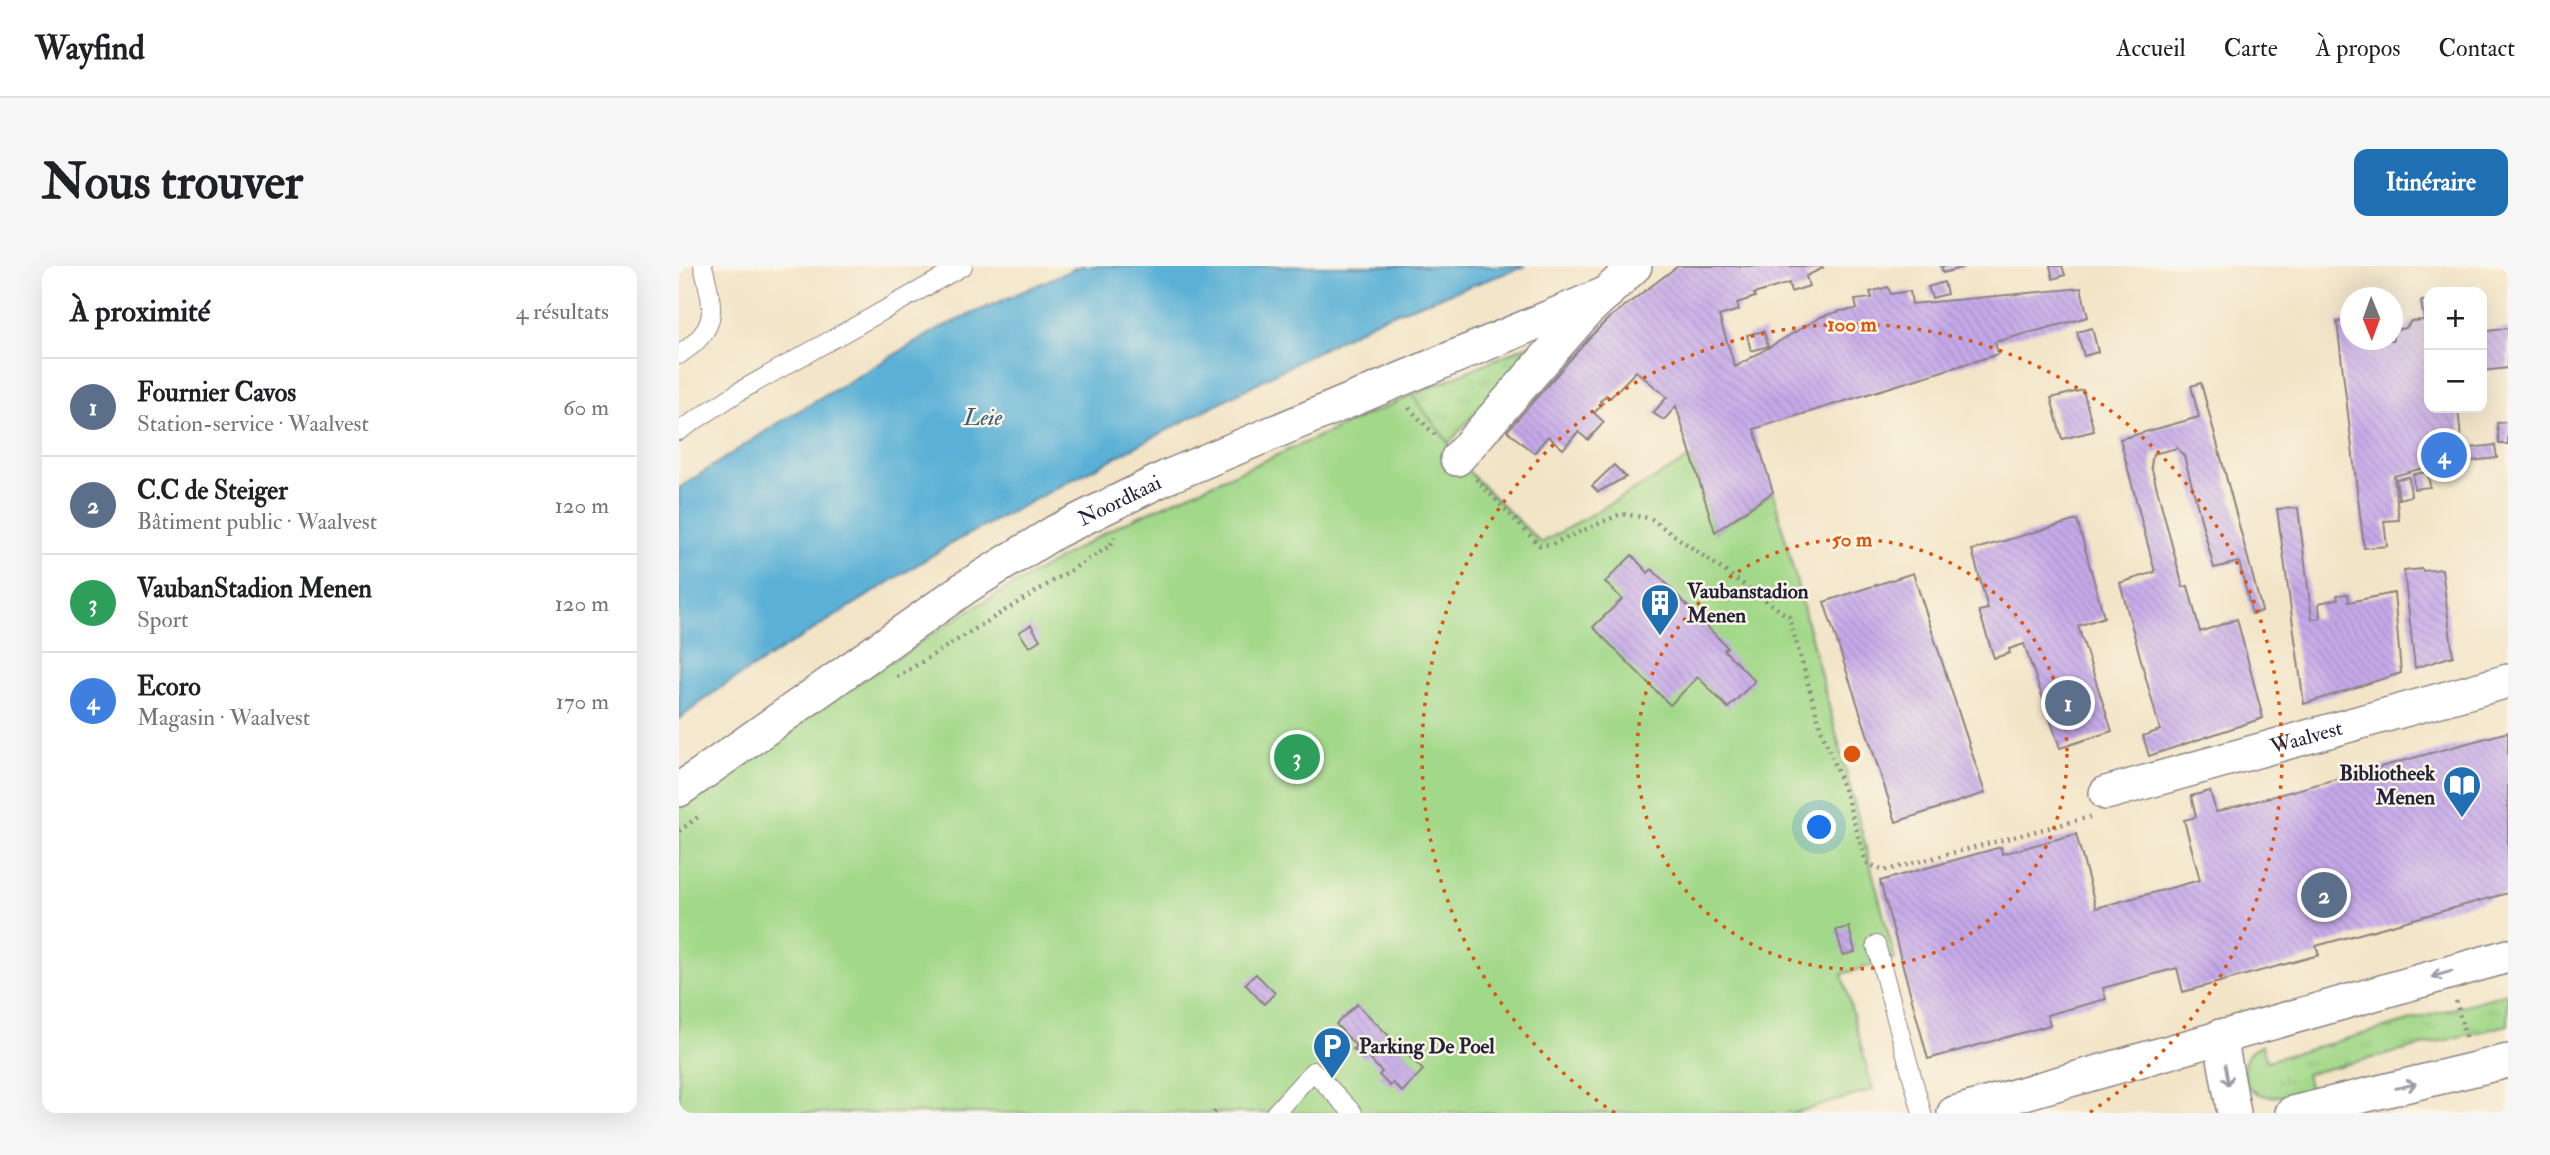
<!DOCTYPE html>
<html lang="fr">
<meta charset="utf-8">
<style>
:root{--surface:#fff;--page:#f6f6f6;--text:#202124;--muted:#757577;--line:#e0e0e0;--accent:#1f6fb2}
body{margin:0;font-family:"IM FELL Double Pica",serif;background:var(--page);color:var(--text)}
.controls{position:absolute;right:21px;top:21px;display:grid;overflow:hidden;border-radius:14px;box-shadow:0 7px 28px #0002}
.controls button{width:63px;height:63px;display:grid;place-items:center;padding:0;border:0;border-bottom:2px solid var(--line);background:var(--surface);color:var(--text);font:35px sans-serif}
.compass{position:absolute;left:1661px;top:21px;width:63px;height:63px;border-radius:50%;background:var(--surface);box-shadow:0 7px 28px #0002;rotate:179deg}
.you{position:absolute;left:1141px;top:562px;width:24px;height:24px;margin:-18px;border:5px solid #fff;border-radius:50%;background:#1a73e8;box-shadow:0 0 0 10px #1a73e833}
.badge{display:grid;place-items:center;width:46px;height:46px;border-radius:50%;background:var(--accent);color:#fff;font-size:23px;font-weight:700}
.pin{position:absolute;translate:-50% -50%;border:4px solid #fff;box-shadow:0 2px 7px #0006}
.list{margin:0;padding:0;list-style:none}
h2{display:flex;justify-content:space-between;align-items:center;height:91px;margin:0;padding:0 28px;font-size:30px}
h2 small{font-size:23px;font-weight:400;color:var(--muted)}
.list li{display:grid;grid-template-columns:46px 1fr auto;gap:21px;align-items:center;box-sizing:border-box;height:98px;padding:0 28px;border-top:2px solid var(--line)}
.list b{display:block;font-size:26px;white-space:nowrap}
.list p{margin:0;font-size:23px;white-space:nowrap;color:var(--muted)}
.list em{font-size:23px;font-style:normal;color:var(--muted)}
.map{position:relative;flex:none;width:1829px;height:847px;overflow:hidden;border-radius:14px}
header{display:flex;align-items:center;gap:42px;box-sizing:border-box;height:98px;padding:0 35px;background:var(--surface);border-bottom:2px solid var(--line)}
header strong{font-size:33px}
nav{display:flex;gap:38px;margin-inline-start:auto;font-size:24px}
.intro{display:flex;align-items:center;justify-content:space-between;box-sizing:border-box;height:168px;padding:0 42px}
h1{margin:0;font-size:49px}
.button{padding:18px 32px;border-radius:14px;background:var(--accent);color:#fff;font-size:24px;font-weight:700}
main{display:flex;gap:42px;padding:0 42px}
aside{flex:1;background:var(--surface);border-radius:14px;box-shadow:0 7px 28px #0002}
.map>svg:first-child{display:block}
.grass{fill:url(#grass-tufts);stroke:#627d62;stroke-width:2}
.pitch{fill:#a2d889;stroke:#627d62;stroke-width:2}
.water{fill:#5ab0d6;stroke:#3e6988;stroke-width:2}
.building{fill:url(#building-back-hatch)}
.lines{fill:none;stroke-linecap:round;stroke-linejoin:round}
.service-casing{stroke:#8a8381;stroke-width:20}
.minor-casing{stroke:#8a8381;stroke-width:36}
.path{stroke:#8a8381;stroke-width:4.5;stroke-dasharray:2 5;stroke-linecap:butt}
.service{stroke:#fff;stroke-width:18}
.minor{stroke:#fff;stroke-width:33}
.oneway{stroke:#9c9ca7}
.ring{fill:none;stroke:#de560e;stroke-width:3.5;stroke-dasharray:3.5 7}
.labels{text-anchor:middle;dominant-baseline:central;stroke-width:5;stroke-linejoin:round;paint-order:stroke}
.street-label{font-size:21px;fill:#22223b;stroke:#fcf5e5}
.poi-label{font-size:21px;font-weight:bold;fill:#22223b;stroke:#fcf5e5;text-anchor:start}
.water-label{font-size:23px;font-style:italic;fill:#385b79;stroke:#fcf5e5}
.centre{fill:#de560e;stroke:#fcf5e5;stroke-width:3.5}
.ring-label{font-size:21px;text-anchor:middle;font-weight:bold;fill:#de560e;stroke:#fcf5e5;stroke-width:5;stroke-linejoin:round;paint-order:stroke}
</style>
<header>
<strong>Wayfind</strong>
<nav><a>Accueil</a><a>Carte</a><a>À propos</a><a>Contact</a></nav>
</header>
<div class="intro"><h1>Nous trouver</h1><a class="button">Itinéraire</a></div>
<main>
<aside>
<h2>À proximité<small>4 résultats</small></h2>
<ul class="list">
<li><span class="badge" style="background:#5c6f8a">1</span><div><b>Fournier Cavos</b><p>Station-service · Waalvest</p></div><em>60 m</em></li>
<li><span class="badge" style="background:#5c6f8a">2</span><div><b>C.C de Steiger</b><p>Bâtiment public · Waalvest</p></div><em>120 m</em></li>
<li><span class="badge" style="background:#2e9e5b">3</span><div><b>VaubanStadion Menen</b><p>Sport</p></div><em>120 m</em></li>
<li><span class="badge" style="background:#3f7fe0">4</span><div><b>Ecoro</b><p>Magasin · Waalvest</p></div><em>170 m</em></li>
</ul>
</aside>
<div class="map">
<svg width="1829" height="847" viewBox="0 0 1829 847">
<defs>
<pattern id="grass-tufts" width="24" height="20" patternUnits="userSpaceOnUse" patternTransform="scale(1.75)"><rect width="24" height="20" fill="#a2d889"/><path d="M3 7l-1-3M5 7V3M7 7l1-3M15 17l-1-3M17 17v-4M19 17l1-3" fill="none" stroke="#8bb977"/></pattern>
<pattern id="building-back-hatch" width="6" height="6" patternUnits="userSpaceOnUse" patternTransform="scale(1.75)"><rect width="6" height="6" fill="#c4a8e8"/><path d="M-1 5l2 2M0 0l6 6M5-1l2 2" fill="none" stroke="#a890c8"/></pattern>
</defs>
<rect width="100%" height="100%" fill="#fcf5e5"/>
<filter id="ink" filterUnits="userSpaceOnUse"><feTurbulence type="fractalNoise" baseFrequency=".0143" numOctaves="2"/><feDisplacementMap in="SourceGraphic" scale="14" xChannelSelector="R" yChannelSelector="G"/><feConvolveMatrix kernelMatrix="1 2 1 2 8 2 1 2 1" color-interpolation-filters="sRGB"/></filter>
<filter id="wash" filterUnits="userSpaceOnUse"><feTurbulence type="fractalNoise" baseFrequency=".00686" numOctaves="4" result="noise"/><feDisplacementMap in="SourceGraphic" scale="28" xChannelSelector="R" yChannelSelector="G"/><feGaussianBlur stdDeviation="1.57" result="paint"/><feColorMatrix in="noise" values="0 0 0 0 0 0 0 0 0 0 0 0 0 0 0 0 0 1.4 0 .05"/><feComposite in="paint" operator="in"/></filter>
<g filter="url(#wash)">
<rect width="100%" height="100%" fill="#f2e4c7"/>
<g class="grass">
<path d="M859,75L770,177L733,129Z"/>
<path d="M1829,727V759L1627,808L1631,824C1609,829 1585,838 1568,819C1563,801 1563,787 1583,779L1588,795Z"/>
</g>
<path class="pitch" d="M733,129L793,209L862,277L1013,191L1036,266L1094,226L1216,693L1163,708L1194,824L1115,847H0V543L147,438L294,342L436,261Z"/>
<path class="water" d="M401,0H847L702,52L273,277L38,424L0,453V222L96,159L261,62Z"/>
<g id="blocks">
<g class="building">
<path d="M999,0H1143L1144,2L1127,10L1130,20L1112,26L1110,17L1075,28L1076,31L1058,37L1060,44L1040,50L1056,101L1142,51L1161,45L1178,43L1176,34L1193,32L1191,26L1209,21L1212,28L1231,25L1233,38L1402,22L1409,51L1316,76L1319,88L1075,163L1094,226L1036,266L997,140L985,154L974,147L988,131L957,105L931,132L927,129L921,135L924,137L915,147L925,156L909,174L899,166L884,183L869,170L855,187L828,165L914,68L930,52Z"/>
<path d="M1262,0H1285V1L1264,7Z"/>
<path d="M1371,0H1383L1386,9L1374,13Z"/>
<path d="M1265,16L1268,28L1253,32L1249,21Z"/>
<path d="M1750,34V142H1779L1783,183L1816,179L1818,192L1751,200L1715,210L1720,254L1705,255L1708,280L1685,282L1658,56L1672,55V74H1714V64L1727,62L1732,55L1745,54L1742,35Z"/>
<path d="M1413,62L1419,86L1405,90L1398,66Z"/>
<path d="M1829,62V102L1803,105V66Z"/>
<path d="M1085,65L1089,80L1072,85L1068,69Z"/>
<path d="M1522,117L1583,345L1573,348L1560,296L1535,302L1505,190L1498,182L1474,188L1472,200L1504,321L1509,320L1521,366L1558,353L1584,452L1470,490L1464,470L1481,464L1441,317L1476,306L1441,173L1520,151L1512,120Z"/>
<path d="M1404,124L1415,165L1383,173L1372,132Z"/>
<path d="M1829,156V178H1820L1818,157Z"/>
<path d="M935,199L947,211L919,226L913,220Z"/>
<path d="M1749,206L1751,221L1735,223L1734,208Z"/>
<path d="M1730,211L1732,230L1720,233L1717,213Z"/>
<path d="M1619,242L1633,353L1641,352L1640,337L1659,333L1658,329L1669,328L1670,336L1715,327L1722,407L1625,438L1598,243Z"/>
<path d="M1398,254L1425,351L1399,360L1433,465L1381,482L1345,378L1330,383L1331,387L1315,392L1300,345L1309,343L1293,284Z"/>
<path d="M953,289L969,307L973,303L1048,381L1045,384L1076,415L1049,442L1019,411L991,439L914,361L943,333L926,316Z"/>
<path d="M1743,303L1744,305L1763,303L1774,390L1736,402L1725,305Z"/>
<path d="M1234,307L1306,527L1217,556L1145,336Z"/>
<path d="M352,359L361,374L350,381L340,366Z"/>
<path d="M1829,466V627L1637,680L1640,689L1504,726L1498,702L1424,722L1427,733L1368,749L1371,759L1249,793L1201,615L1322,581L1323,588L1397,568L1417,642L1521,614L1505,554L1517,551L1512,530L1531,525L1537,546Z"/>
<path d="M1170,661L1176,686L1164,689L1157,664Z"/>
<path d="M577,708L596,727L585,738L566,718Z"/>
<path d="M678,738L744,804L723,826L714,817L711,820L700,809L703,806L688,790L685,793L674,783L677,780L657,758Z"/>
</g>
</g>
</g>
<g filter="url(#ink)">
<use href="#blocks" fill-opacity="0" stroke="#8a8381" stroke-width="2"/>
<g class="lines">
<defs>
<g id="service">
<path d="M0,89C41,61 35,44 24,0"/>
<path d="M0,165L61,125L284,0"/>
<path d="M1197,679L1243,847"/>
<path d="M596,847L634,805L674,847"/>
</g>
<g id="minor">
<path d="M778,193L907,46L956,0"/>
<path id="s1" d="M0,524L287,321L376,266L488,211L928,27"/>
<path id="s2" d="M1427,527L1829,415"/>
<path d="M1541,770L1555,847"/>
<path d="M1275,847L1829,690"/>
<path d="M1613,847L1829,795"/>
</g>
</defs>
<use href="#service" class="service-casing"/>
<use href="#minor" class="minor-casing"/>
<g class="path">
<path d="M730,142L758,171"/>
<path d="M797,213L860,279L873,278L942,248L971,252L1110,351L1142,463L1167,529L1187,596L1204,605L1411,551"/>
<path d="M218,411L431,280L436,271"/>
<path d="M0,565L19,551"/>
<path d="M1777,735L1787,773"/>
<path d="M535,847L537,845L541,847"/>
</g>
<use href="#service" class="service"/>
<use href="#minor" class="minor"/>
</g>
<defs><path id="oneway-shaft" d="M-6 0H5M1.5-3L5.5 0L1.5 3" fill="none" stroke-width="1.6" stroke-linecap="round" stroke-linejoin="round" transform="scale(1.75)"/></defs>
<g class="oneway">
<use href="#oneway-shaft" transform="translate(1763 708) rotate(164)"/>
<use href="#oneway-shaft" transform="translate(1548 809) rotate(80)"/>
<use href="#oneway-shaft" transform="translate(1727 820) rotate(-13)"/>
</g>
</g>
<g class="ring">
<circle cx="1173" cy="488" r="215"/>
<path d="M936 847A430 430 0 1 1 1410 847"/>
</g>
<defs>
<symbol id="building-pin" viewBox="-11 -11 22 30"><path d="M0 17L-7.5 6A9.5 9.5 0 1 1 7.5 6Z" fill="#1f6fb2" stroke="#fcf5e5"/><path d="M-4-6H4V6H1V3H-1V6H-4ZM-2.5-4.3h1.7v1.8h-1.7ZM.8-4.3h1.7v1.8H.8ZM-2.5-1h1.7V.8h-1.7ZM.8-1h1.7V.8H.8Z" fill="#fff"/></symbol>
<symbol id="library-pin" viewBox="-11 -11 22 30"><path d="M0 17L-7.5 6A9.5 9.5 0 1 1 7.5 6Z" fill="#1f6fb2" stroke="#fcf5e5"/><path d="M-6-4Q-3-5.5-.7-3.5V5Q-3 3-6 4ZM6-4Q3-5.5 .7-3.5V5Q3 3 6 4Z" fill="#fff"/></symbol>
<symbol id="parking-pin" viewBox="-11 -11 22 30"><path d="M0 17L-7.5 6A9.5 9.5 0 1 1 7.5 6Z" fill="#1f6fb2" stroke="#fcf5e5"/><path d="M-3.5-5.5H1a3.5 3.5 0 0 1 0 7H-1V5.5H-3.5ZM-1-3.4V-.6H.8a1.4 1.4 0 0 0 0-2.8Z" fill="#fff"/></symbol>
</defs>
<g fill-rule="evenodd">
<use href="#building-pin" x="959" y="315" width="44" height="60"/>
<use href="#library-pin" x="1761" y="497" width="44" height="60"/>
<use href="#parking-pin" x="631" y="758" width="44" height="60"/>
</g>
<g class="labels">
<g class="street-label">
<text stroke="none"><textPath href="#s1" startOffset="528">Noordkaai</textPath></text>
<text stroke="none"><textPath href="#s2" startOffset="208">Waalvest</textPath></text>
</g>
<g class="poi-label">
<text x="1008" y="325">Vaubanstadion<tspan x="1008" dy="24">Menen</tspan></text>
<text x="1756" y="507" text-anchor="end">Bibliotheek<tspan x="1756" dy="24">Menen</tspan></text>
<text x="680" y="780">Parking De Poel</text>
</g>
<g class="water-label">
<text x="304" y="151">Leie</text>
</g>
</g>
<circle cx="1173" cy="488" r="10" class="centre"/>
<g class="ring-label">
<text x="1173" y="65">100 m</text>
<text x="1173" y="280">50 m</text>
</g>
</svg>
<div class="controls">
<button>+</button>
<button>−</button>
</div>
<svg class="compass" viewBox="-18 -18 36 36"><path d="M0-13l5 13h-10z" fill="#e53935"/><path d="M0 13l5-13h-10z" fill="#757577"/></svg>
<div class="you"></div>
<div class="pin badge" style="left:1389px;top:437px;background:#5c6f8a">1</div>
<div class="pin badge" style="left:1645px;top:629px;background:#5c6f8a">2</div>
<div class="pin badge" style="left:618px;top:491px;background:#2e9e5b">3</div>
<div class="pin badge" style="left:1765px;top:189px;background:#3f7fe0">4</div>
</div>
</main>
